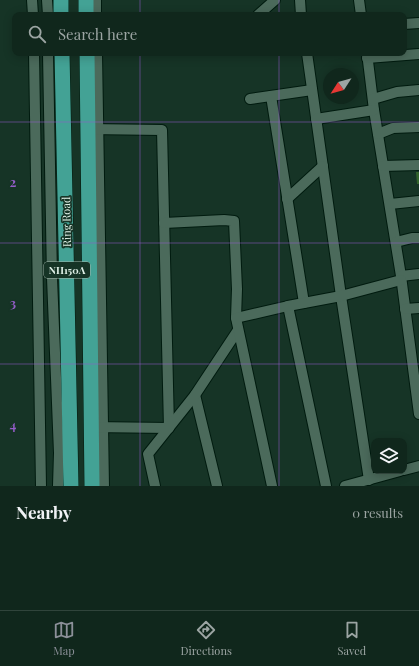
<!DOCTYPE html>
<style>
:root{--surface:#10271c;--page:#1e3329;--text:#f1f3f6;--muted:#9ca5a3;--line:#30443b;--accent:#8c9099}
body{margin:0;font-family:"Playfair Display",serif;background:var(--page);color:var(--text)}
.controls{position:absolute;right:12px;bottom:12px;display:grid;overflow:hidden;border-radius:8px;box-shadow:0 2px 10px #0003}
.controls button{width:36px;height:36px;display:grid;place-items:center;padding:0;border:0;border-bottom:1px solid var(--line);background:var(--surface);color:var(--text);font:20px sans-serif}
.compass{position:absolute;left:323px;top:68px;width:36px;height:36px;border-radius:50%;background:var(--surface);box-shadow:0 2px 10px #0003;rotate:234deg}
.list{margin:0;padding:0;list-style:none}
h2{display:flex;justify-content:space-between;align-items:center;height:52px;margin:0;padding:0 16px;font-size:17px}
h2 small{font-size:13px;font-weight:400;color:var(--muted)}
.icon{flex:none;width:22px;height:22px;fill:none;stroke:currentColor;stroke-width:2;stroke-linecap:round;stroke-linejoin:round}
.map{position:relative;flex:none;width:419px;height:486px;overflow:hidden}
.search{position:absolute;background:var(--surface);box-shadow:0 2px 10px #0003;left:12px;right:12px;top:12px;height:44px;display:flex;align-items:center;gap:10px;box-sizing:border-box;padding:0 14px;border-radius:8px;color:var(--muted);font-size:15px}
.sheet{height:124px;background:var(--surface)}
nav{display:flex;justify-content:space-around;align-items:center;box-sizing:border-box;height:56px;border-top:1px solid var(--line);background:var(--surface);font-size:11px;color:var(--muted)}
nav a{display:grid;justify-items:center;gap:2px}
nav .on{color:var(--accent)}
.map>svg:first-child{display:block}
.building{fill:#32632c}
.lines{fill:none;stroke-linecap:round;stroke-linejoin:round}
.minor-casing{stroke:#001b0f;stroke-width:12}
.highway-casing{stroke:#001b0f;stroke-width:16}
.minor{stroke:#4b6a5b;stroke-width:10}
.highway{stroke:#43a295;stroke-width:15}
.grid{fill:none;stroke:#945dc9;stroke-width:1;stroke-opacity:0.55}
.labels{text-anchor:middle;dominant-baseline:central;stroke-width:3.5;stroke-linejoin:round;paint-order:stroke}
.shield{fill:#163426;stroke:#a3b8ad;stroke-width:1}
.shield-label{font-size:10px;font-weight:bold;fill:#dff0e7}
.street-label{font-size:11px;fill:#dff0e7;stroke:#163426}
.grid-label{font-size:13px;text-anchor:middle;font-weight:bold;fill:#945dc9;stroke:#163426;stroke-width:3.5;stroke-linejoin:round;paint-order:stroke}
</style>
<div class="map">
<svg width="419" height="486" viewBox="0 0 419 486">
<rect width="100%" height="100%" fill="#163426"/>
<path class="building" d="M416,172H419V184H417Z"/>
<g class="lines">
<defs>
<g id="minor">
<path d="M32,0L33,15"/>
<path d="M47,0L48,15"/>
<path d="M96,0V15"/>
<path d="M300,0L301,15"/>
<path d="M359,0L361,15"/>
<path d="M258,15L275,0"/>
<path d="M404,24L419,23"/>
<path d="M34,53L41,486"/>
<path d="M48,53L52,278L59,453L58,486"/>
<path d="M97,53L104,486"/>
<path d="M307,53L341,296L369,480"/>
<path d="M367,53L374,110L401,276L419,414"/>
<path d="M367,58L419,54"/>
<path d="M271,96L304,303"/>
<path d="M250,99L312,90"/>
<path d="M373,99L397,92L419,90"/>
<path d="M316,119L374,110"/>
<path d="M88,129L162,130L169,428L91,427"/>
<path d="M378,134L393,128L419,127"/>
<path d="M383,166L419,165"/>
<path d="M287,199L323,166"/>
<path d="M390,204L419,201"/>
<path d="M164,223L224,220L234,221L237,289L236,318"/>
<path d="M396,242L412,238H419"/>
<path d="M401,276L419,274"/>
<path d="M288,306L326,486"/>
<path d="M405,309L419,308"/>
<path d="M195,395L217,486"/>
<path d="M404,470L419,466"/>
<path d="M155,486L148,454L195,395L238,330"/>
<path d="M272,486L236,318L288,306L341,296L401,280"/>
<path d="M345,486L400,471"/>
</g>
<g id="highway">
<path d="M61,0V15"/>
<path d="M86,0V15"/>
<path d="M62,53L71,486"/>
<path d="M87,53L92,486"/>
</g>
</defs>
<use href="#minor" class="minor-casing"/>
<use href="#highway" class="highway-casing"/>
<use href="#minor" class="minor"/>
<use href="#highway" class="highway"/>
</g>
<path class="grid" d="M140,0V15M279,0V15M140,53V486M279,53V486M0,122H419M0,243H419M0,364H419"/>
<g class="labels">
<rect class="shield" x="44" y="262" width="46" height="16" rx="3"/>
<g class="shield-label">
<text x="67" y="270">NH150A</text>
</g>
<g class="street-label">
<text transform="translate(66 222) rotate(-91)">Ring Road</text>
</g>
</g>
<g class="grid-label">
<text x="13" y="187">2</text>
<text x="13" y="308">3</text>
<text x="13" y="430">4</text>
</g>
</svg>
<div class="controls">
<button><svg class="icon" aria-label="layers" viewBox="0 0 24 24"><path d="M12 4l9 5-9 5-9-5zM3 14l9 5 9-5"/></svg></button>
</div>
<svg class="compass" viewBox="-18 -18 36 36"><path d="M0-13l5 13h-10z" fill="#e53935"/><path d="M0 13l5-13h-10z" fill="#9ca5a3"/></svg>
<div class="search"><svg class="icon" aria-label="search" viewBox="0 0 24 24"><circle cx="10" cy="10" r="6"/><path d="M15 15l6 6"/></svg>Search here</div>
</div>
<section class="sheet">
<h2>Nearby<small>0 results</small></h2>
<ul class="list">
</ul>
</section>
<nav>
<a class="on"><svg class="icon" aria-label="map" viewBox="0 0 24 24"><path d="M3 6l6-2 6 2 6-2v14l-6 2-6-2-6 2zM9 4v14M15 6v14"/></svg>Map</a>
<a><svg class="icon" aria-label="directions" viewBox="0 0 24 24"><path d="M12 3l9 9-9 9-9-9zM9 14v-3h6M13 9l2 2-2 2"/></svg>Directions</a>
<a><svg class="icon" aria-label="saved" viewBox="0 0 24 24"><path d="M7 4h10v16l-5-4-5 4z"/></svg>Saved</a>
</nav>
